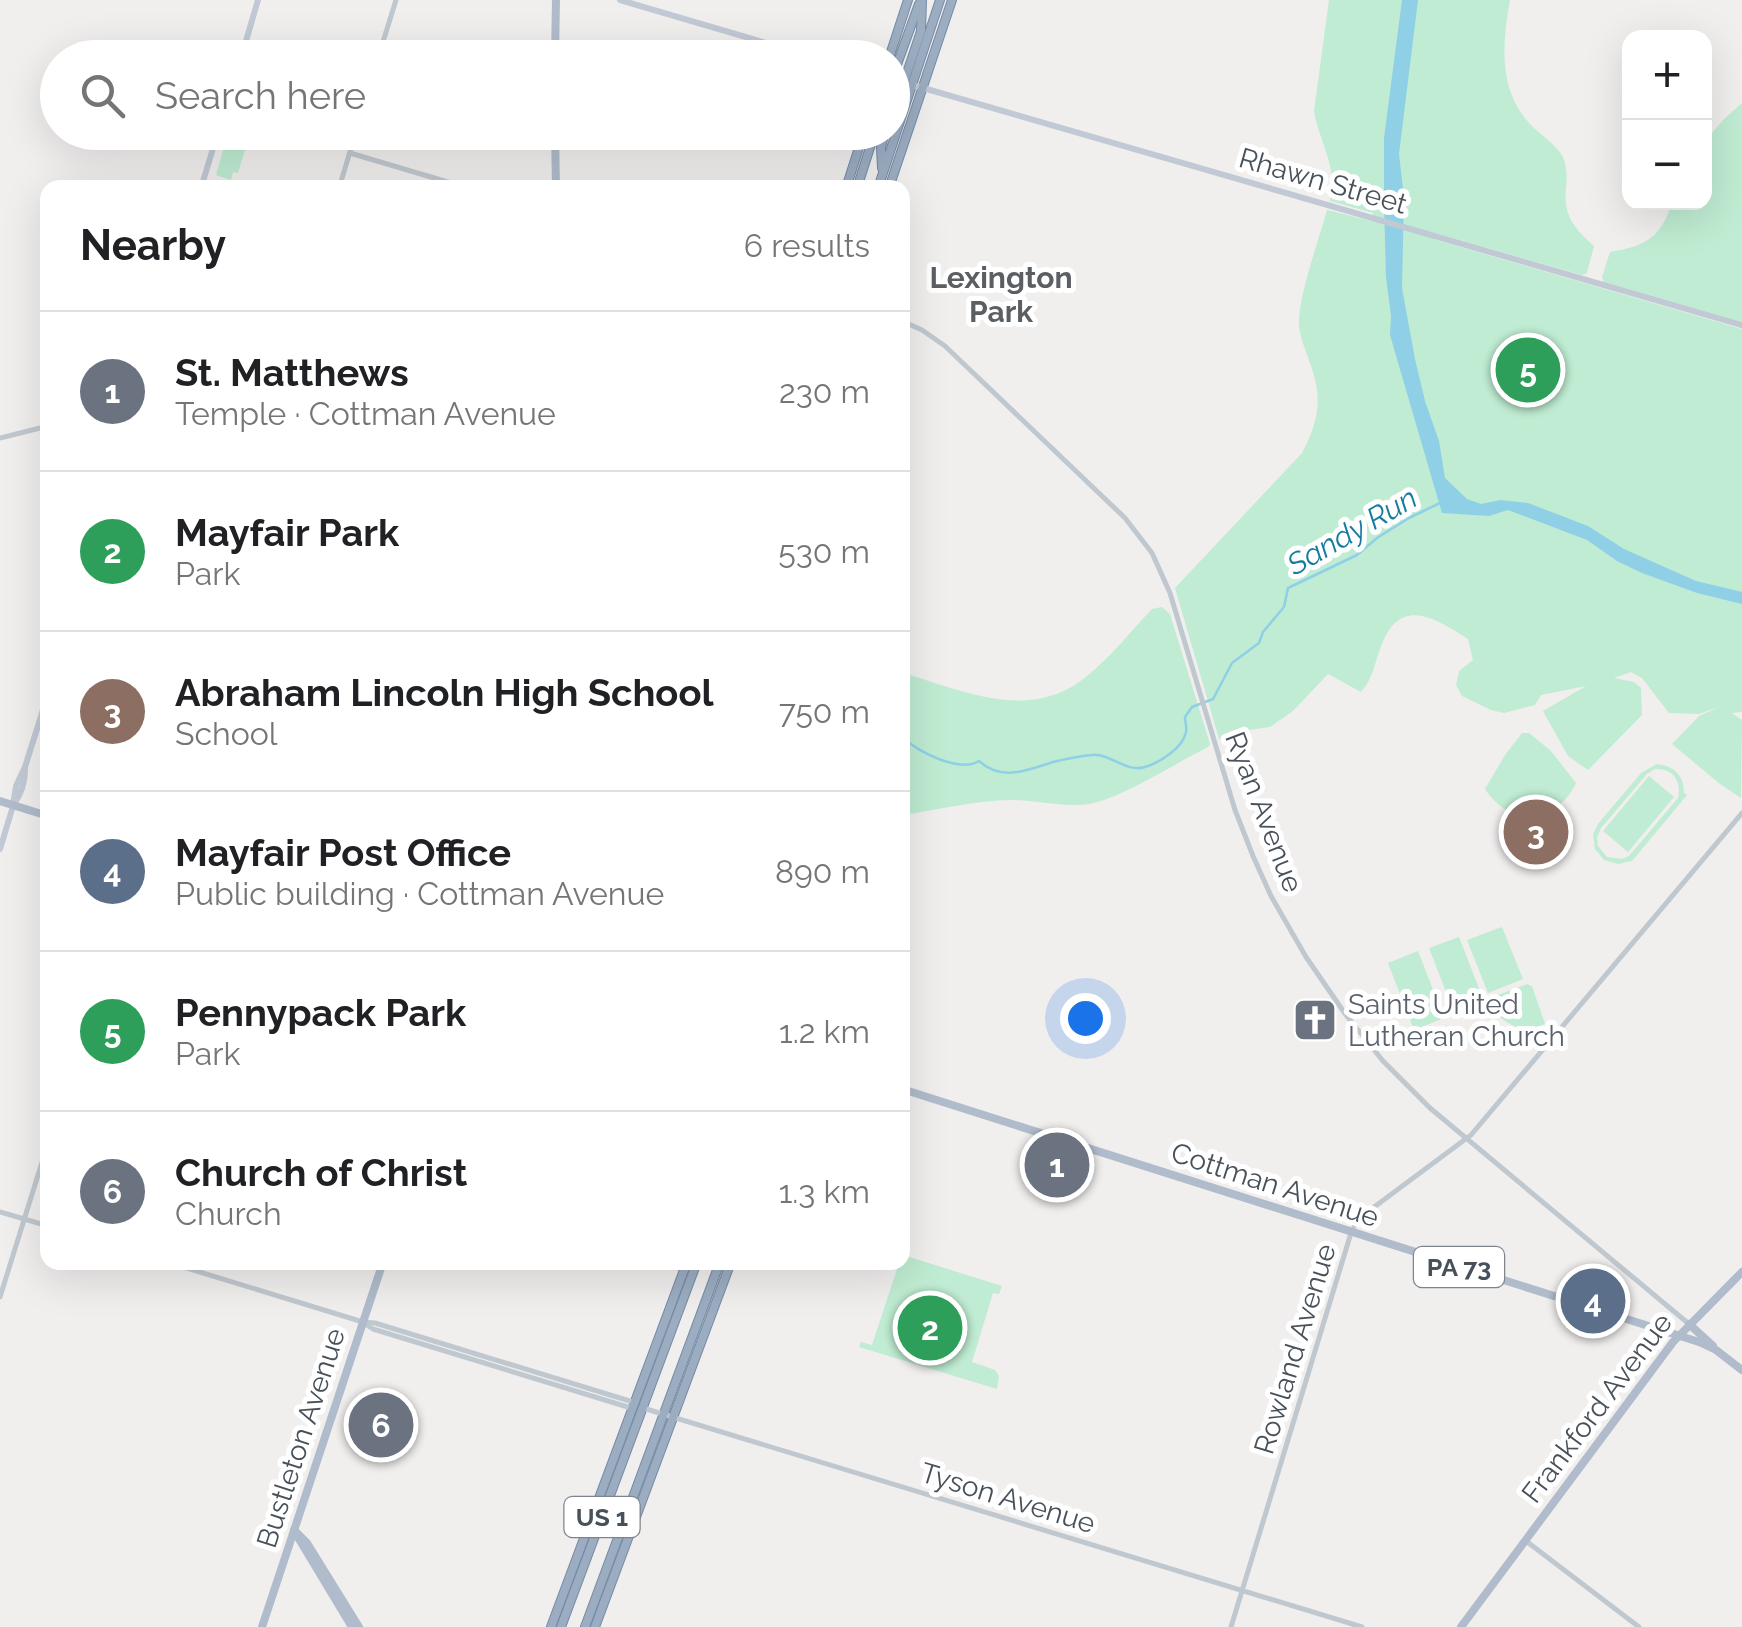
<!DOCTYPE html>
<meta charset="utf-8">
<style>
:root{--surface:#fff;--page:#f6f6f6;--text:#202124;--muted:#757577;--line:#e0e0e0;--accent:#2569d4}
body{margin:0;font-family:Raleway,sans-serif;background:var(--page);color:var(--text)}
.controls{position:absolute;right:30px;top:30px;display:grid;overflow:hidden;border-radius:20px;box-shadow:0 10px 40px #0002}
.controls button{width:90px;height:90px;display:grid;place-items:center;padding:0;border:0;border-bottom:2px solid var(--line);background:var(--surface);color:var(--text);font:50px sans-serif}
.you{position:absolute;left:1085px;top:1018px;width:35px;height:35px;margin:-25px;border:8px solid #fff;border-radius:50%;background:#1a73e8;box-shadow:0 0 0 15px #1a73e833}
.badge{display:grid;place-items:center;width:65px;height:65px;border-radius:50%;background:var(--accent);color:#fff;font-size:32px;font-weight:700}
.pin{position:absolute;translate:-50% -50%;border:5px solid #fff;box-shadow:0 2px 10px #0006}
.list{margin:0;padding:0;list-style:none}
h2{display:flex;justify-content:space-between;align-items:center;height:130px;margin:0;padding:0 40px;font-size:42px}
h2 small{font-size:32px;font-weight:400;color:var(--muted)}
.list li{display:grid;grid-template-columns:65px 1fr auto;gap:30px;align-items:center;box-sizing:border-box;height:160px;padding:0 40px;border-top:2px solid var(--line)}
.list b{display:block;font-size:38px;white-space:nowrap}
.list p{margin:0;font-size:32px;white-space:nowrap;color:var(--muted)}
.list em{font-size:32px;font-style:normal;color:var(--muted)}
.icon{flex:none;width:55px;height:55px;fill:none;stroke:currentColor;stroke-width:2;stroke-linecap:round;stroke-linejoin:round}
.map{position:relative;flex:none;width:1742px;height:1627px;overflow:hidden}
.search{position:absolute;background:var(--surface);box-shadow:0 10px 40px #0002;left:40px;top:40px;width:870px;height:110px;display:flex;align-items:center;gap:25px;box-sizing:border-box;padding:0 35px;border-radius:55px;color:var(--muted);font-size:38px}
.panel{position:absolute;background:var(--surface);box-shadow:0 10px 40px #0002;left:40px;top:180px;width:870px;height:1090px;border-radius:20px}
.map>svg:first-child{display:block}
.green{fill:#bfecd2;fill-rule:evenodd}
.water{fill:#8fd0e6}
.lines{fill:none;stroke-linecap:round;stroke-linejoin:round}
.stream{stroke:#8fd0e6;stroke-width:2.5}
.trunk-casing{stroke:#748aa5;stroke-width:10}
.tertiary{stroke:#c0c8cf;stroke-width:5}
.secondary{stroke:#c0c9d4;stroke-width:6}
.primary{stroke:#b0bccb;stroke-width:8}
.trunk{stroke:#9cadc2;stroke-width:8}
.labels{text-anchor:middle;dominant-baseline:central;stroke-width:10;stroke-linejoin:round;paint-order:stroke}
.shield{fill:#fff;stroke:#7f858c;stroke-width:2.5}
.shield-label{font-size:25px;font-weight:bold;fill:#48515a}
.street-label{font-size:28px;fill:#48515a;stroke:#fff}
.worship-label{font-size:28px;fill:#5b616d;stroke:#fff;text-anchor:start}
.neighbourhood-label{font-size:30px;font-weight:bold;fill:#5b5e63;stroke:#fff}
.water-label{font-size:30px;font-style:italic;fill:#167c9f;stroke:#fff}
</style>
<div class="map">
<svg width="1742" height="1627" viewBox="0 0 1742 1627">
<rect width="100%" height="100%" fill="#f1eeee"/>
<g class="green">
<path d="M1329,0H1510C1502,44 1498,89 1530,124C1540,135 1556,144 1563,157C1567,167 1567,177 1566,188C1563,216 1575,229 1594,246L1587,273L1582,275L1435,233L1433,239L1742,329V712L1732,713L1742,720L1741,798L1720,784L1672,744L1699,716L1719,707L1699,714L1669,713L1642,678L1631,672L1614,678L1634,682L1641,688L1642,715L1588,770L1568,756L1543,711L1586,686L1541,695L1535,705L1504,713L1491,710L1462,696L1456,685L1459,671L1473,660L1468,639C1433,617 1399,595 1380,649C1374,665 1373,678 1361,692L1328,674L1293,711L1270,727L1242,731L1222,740L1219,739L1175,588L1302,453C1319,420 1323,398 1310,363C1306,351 1300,338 1299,325C1298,296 1319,240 1327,210L1372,221L1373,213L1330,201C1339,168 1319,142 1314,111Z"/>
<path d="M1742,103V322L1604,282L1602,277L1610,252C1645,246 1660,239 1672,203L1704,202L1705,141L1724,119Z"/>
<path d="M228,133H250L238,173L233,172L231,180L216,175Z"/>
<path d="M1162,607L1170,614L1210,744L1208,747C1176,763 1122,798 1089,804C1062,808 1037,800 1011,800C975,800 938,810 903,815V673C964,691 1031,723 1087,676C1111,657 1131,631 1152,609Z"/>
<path d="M1522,733H1529L1551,751L1576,783C1557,824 1509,827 1485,789L1505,755Z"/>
<path d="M1657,764C1675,766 1684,776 1684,793L1687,795L1632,861L1618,864L1604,860L1595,849L1593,834L1598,824L1641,773ZM1655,769C1673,768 1682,781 1678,798L1629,856L1622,859L1607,857L1598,846L1597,837L1601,828L1647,774Z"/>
<path d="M1649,776L1674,797L1628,852L1603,831Z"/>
<path d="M1502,927L1523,979L1488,993L1467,940Z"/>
<path d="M1459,937L1485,1004L1455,1015L1429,948Z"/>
<path d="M1418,951L1444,1018L1414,1030L1388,963Z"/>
<path d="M1527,984L1532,986L1545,1024C1519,1035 1500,1023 1487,999Z"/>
<path d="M903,1255L1002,1286L999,1294L993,1293L972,1362L995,1370L999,1376L997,1389L859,1347L861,1342L872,1345L899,1263L902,1262Z"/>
</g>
<path class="water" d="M1402,0H1418L1399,154L1404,198L1402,288L1415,359L1425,401L1439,441L1445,478L1467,499L1481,504L1500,500L1528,503L1588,526L1624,549L1696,581L1742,592V604L1697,593L1642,573L1617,561L1587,540L1508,510L1489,516L1442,513L1390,335L1391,316L1386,277L1384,204V138Z"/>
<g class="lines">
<path class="stream" d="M902,736C916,752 960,773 979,761C1002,782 1027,770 1053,762C1066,759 1079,756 1092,755C1110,753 1126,773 1145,767C1159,763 1183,748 1186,732C1187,727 1185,722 1185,717L1192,707L1213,699L1232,663L1259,643L1263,632L1284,607L1288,588L1357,555L1377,538L1409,518L1440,503"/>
<defs>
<g id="trunk">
<path d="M889,58L908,0"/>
<path d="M892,78L919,4"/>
<path d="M904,82L921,31L922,0"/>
<path d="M892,109L902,82"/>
<path d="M882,168L881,147L885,132"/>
<path d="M846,188L864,132"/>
<path d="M857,188L875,132"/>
<path d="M878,188L940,0"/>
<path d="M889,188L952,0"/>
<path d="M551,1627L687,1262"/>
<path d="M561,1627L697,1262"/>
<path d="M585,1627L720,1262"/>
<path d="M595,1627L731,1262"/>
</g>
</defs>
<use href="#trunk" class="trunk-casing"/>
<g class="tertiary">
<path d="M378,58L396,0"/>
<path d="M350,153L468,188"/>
<path d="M339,188L356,132"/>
<path d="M902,321L922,330L945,346L1125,518L1152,553L1170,593L1235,810L1253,856L1271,896L1306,957L1346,1015L1383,1061L1430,1108L1689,1324"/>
<path d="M0,438L48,426"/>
<path d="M0,1212L48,1226"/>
<path d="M167,1262L363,1322L375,1323L633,1402"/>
<path d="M0,1297L48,1143"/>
<path d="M365,1324L373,1329L631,1408"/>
<path d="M643,1408L1362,1627"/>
<path d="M1526,1541L1639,1627"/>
<path d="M1231,1627L1351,1233L1358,1219L1471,1135L1742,813"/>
</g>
<g class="secondary">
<path d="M620,0L817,58"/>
<path d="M241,58L258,0"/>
<path d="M892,79L1742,325"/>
<path d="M201,188L218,132"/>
<path d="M14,804C22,793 25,781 25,769"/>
<path d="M0,849L13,806L16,786L25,767L48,694"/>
</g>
<g class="primary">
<path d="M555,58L556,0"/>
<path d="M555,132L556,188"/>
<path d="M0,801L48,816"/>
<path d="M902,1089L1699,1342L1716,1350L1742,1370"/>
<path d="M1689,1324L1713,1346"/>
<path d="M294,1530L307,1543L359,1627"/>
<path d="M296,1534L352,1627"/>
<path d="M262,1627L383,1262"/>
<path d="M1461,1627L1673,1342L1742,1272"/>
</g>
<use href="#trunk" class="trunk"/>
</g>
<defs>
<symbol id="church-square" viewBox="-11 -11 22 22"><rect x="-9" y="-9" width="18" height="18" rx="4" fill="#6b7280" stroke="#fff"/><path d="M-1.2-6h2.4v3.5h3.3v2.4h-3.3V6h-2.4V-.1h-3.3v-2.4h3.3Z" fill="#fff"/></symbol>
</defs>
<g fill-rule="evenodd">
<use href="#church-square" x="1290" y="995" width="50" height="50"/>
</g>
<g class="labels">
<g class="shield">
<rect x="1414" y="1247" width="90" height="40" rx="8"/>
<rect x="564.5" y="1497" width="75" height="40" rx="8"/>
</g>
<g class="shield-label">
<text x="1459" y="1267">PA 73</text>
<text x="602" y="1517">US 1</text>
</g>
<g class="street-label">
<text transform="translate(1323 181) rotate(16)">Rhawn Street</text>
<text transform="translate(1264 812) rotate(69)">Ryan Avenue</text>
<text transform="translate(1275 1185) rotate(18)">Cottman Avenue</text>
<text transform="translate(1295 1349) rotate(-73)">Rowland Avenue</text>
<text transform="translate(1597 1408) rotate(-53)">Frankford Avenue</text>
<text transform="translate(301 1438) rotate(-72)">Bustleton Avenue</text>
<text transform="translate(1008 1498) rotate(17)">Tyson Avenue</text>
</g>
<g class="worship-label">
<text x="1348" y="1004">Saints United<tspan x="1348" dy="32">Lutheran Church</tspan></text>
</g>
<g class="neighbourhood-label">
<text x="1001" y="277">Lexington<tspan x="1001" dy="34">Park</tspan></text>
</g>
<g class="water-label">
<text transform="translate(1352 531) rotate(-30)">Sandy Run</text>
</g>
</g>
</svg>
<div class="controls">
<button>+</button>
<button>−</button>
</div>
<div class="you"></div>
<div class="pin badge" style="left:1057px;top:1165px;background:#6b7280">1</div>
<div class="pin badge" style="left:930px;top:1328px;background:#2e9e5b">2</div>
<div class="pin badge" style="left:1536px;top:832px;background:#8d6e63">3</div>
<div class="pin badge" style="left:1593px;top:1301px;background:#5c6f8a">4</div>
<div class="pin badge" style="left:1528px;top:370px;background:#2e9e5b">5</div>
<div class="pin badge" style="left:381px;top:1425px;background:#6b7280">6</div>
<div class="search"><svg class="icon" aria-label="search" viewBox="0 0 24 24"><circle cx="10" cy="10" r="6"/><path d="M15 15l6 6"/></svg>Search here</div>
<section class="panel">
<h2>Nearby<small>6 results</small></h2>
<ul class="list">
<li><span class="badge" style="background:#6b7280">1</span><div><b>St. Matthews</b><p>Temple · Cottman Avenue</p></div><em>230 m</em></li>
<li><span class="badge" style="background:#2e9e5b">2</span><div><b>Mayfair Park</b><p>Park</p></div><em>530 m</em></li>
<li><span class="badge" style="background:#8d6e63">3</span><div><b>Abraham Lincoln High School</b><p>School</p></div><em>750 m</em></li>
<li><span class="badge" style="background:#5c6f8a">4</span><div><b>Mayfair Post Office</b><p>Public building · Cottman Avenue</p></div><em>890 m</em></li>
<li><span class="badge" style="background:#2e9e5b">5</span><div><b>Pennypack Park</b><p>Park</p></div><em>1.2 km</em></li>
<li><span class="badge" style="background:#6b7280">6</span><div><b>Church of Christ</b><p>Church</p></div><em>1.3 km</em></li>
</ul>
</section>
</div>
